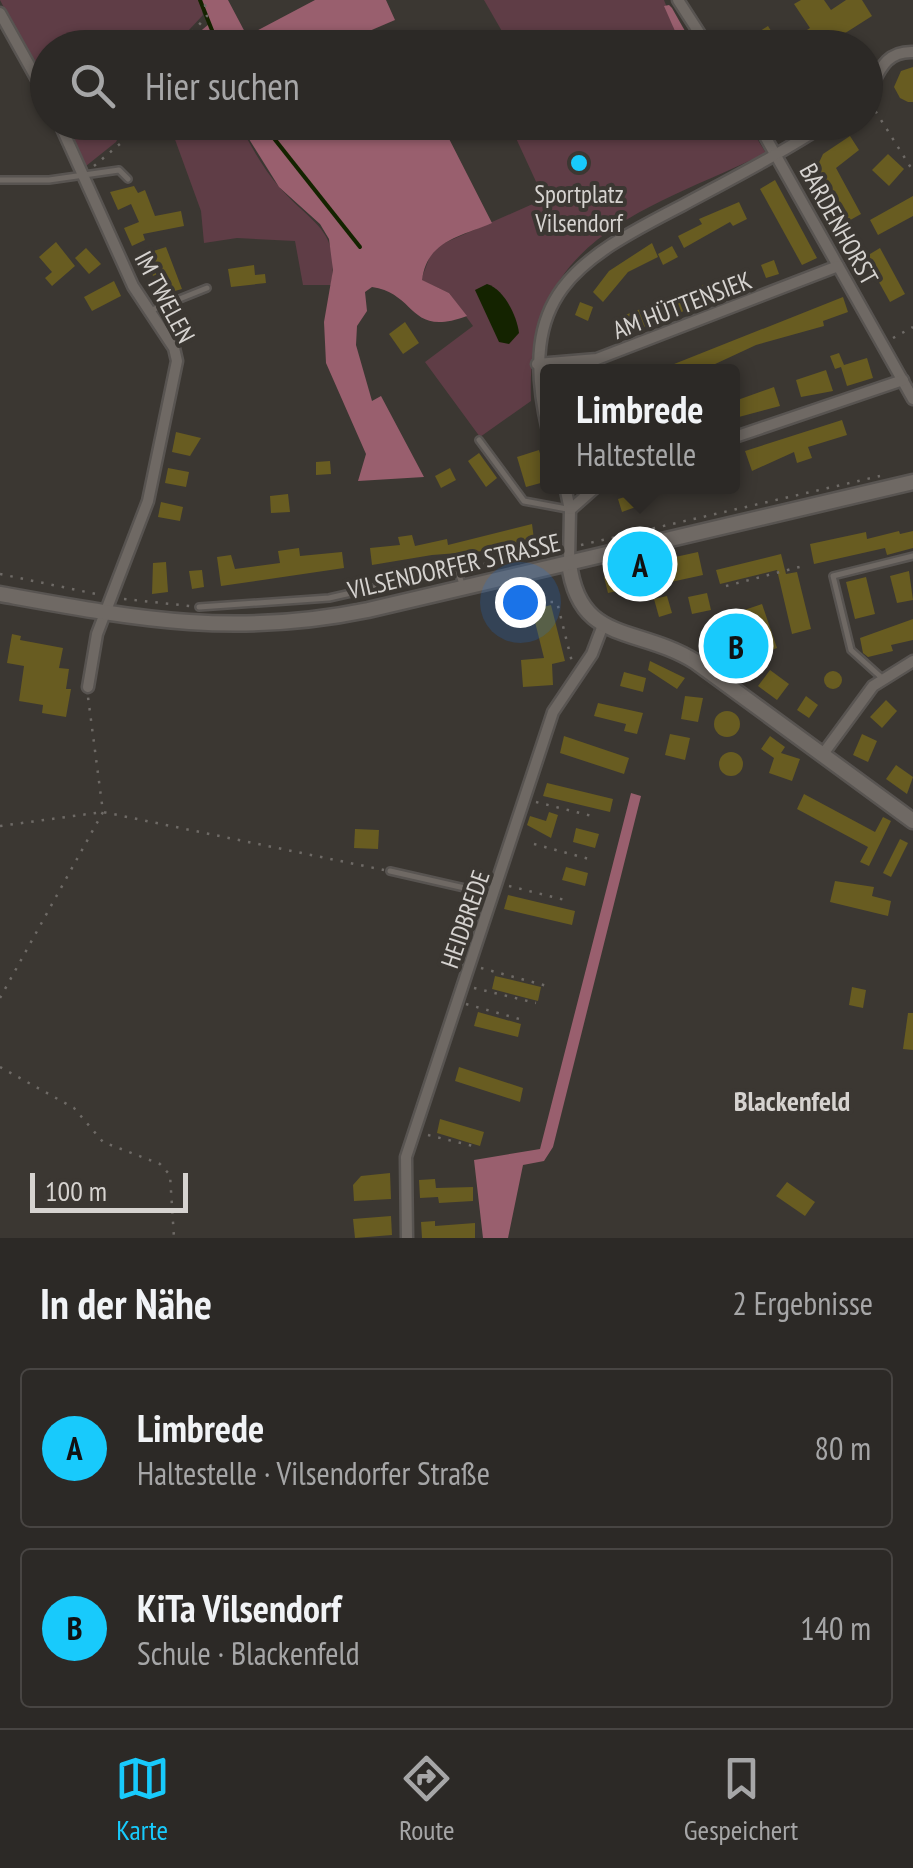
<!DOCTYPE html>
<html lang="de">
<meta charset="utf-8">
<style>
:root{--surface:#2c2926;--page:#34312e;--text:#f1f3f6;--muted:#a6a6a7;--line:#484543;--accent:#18cafc}
body{margin:0;font-family:"PT Sans Narrow",sans-serif;background:var(--page);color:var(--text)}
.scale{position:absolute;left:30px;bottom:25px;width:158px;box-sizing:border-box;padding-left:10px;border:5px solid #d6d3d0;border-top:0;font-size:28px;line-height:35px;white-space:nowrap;color:#d6d3d0;-webkit-text-stroke:8px #3b3732;paint-order:stroke}
.you{position:absolute;left:520px;top:602px;width:35px;height:35px;margin:-25px;border:8px solid #fff;border-radius:50%;background:#1a73e8;box-shadow:0 0 0 15px #1a73e833}
.badge{display:grid;place-items:center;width:65px;height:65px;border-radius:50%;background:var(--accent);color:#111;font-size:32px;font-weight:700}
.pin{position:absolute;translate:-50% -50%;border:5px solid #fff;box-shadow:0 2px 10px #0006}
.popup{position:absolute;left:540px;top:364px;width:200px;height:130px;box-sizing:border-box;display:grid;place-content:center;border-radius:10px;background:var(--surface);filter:drop-shadow(0 2px 8px #0005);font-size:32px;white-space:nowrap;color:var(--muted)}
.popup b{font-size:38px;color:var(--text)}
.popup::after{content:'';position:absolute;left:50%;top:100%;margin-left:-20px;border:20px solid transparent;border-top-color:var(--surface)}
.list{margin:0;padding:0;list-style:none}
h2{display:flex;justify-content:space-between;align-items:center;height:130px;margin:0;padding:0 40px;font-size:42px}
h2 small{font-size:32px;font-weight:400;color:var(--muted)}
.list li{display:grid;grid-template-columns:65px 1fr auto;gap:30px;align-items:center;box-sizing:border-box;height:160px;margin:0 20px 20px;padding:0 20px;border:2px solid var(--line);border-radius:10px}
.list b{display:block;font-size:38px;white-space:nowrap}
.list p{margin:0;font-size:32px;white-space:nowrap;color:var(--muted)}
.list em{font-size:32px;font-style:normal;color:var(--muted)}
.icon{flex:none;width:55px;height:55px;fill:none;stroke:currentColor;stroke-width:2;stroke-linecap:round;stroke-linejoin:round}
.map{position:relative;flex:none;width:913px;height:1238px;overflow:hidden}
.search{position:absolute;background:var(--surface);box-shadow:0 2px 8px #0004;left:30px;right:30px;top:30px;height:110px;display:flex;align-items:center;gap:25px;box-sizing:border-box;padding:0 35px;border-radius:55px;color:var(--muted);font-size:38px}
.sheet{height:490px;background:var(--surface)}
nav{display:flex;justify-content:space-around;align-items:center;box-sizing:border-box;height:140px;border-top:2px solid var(--line);background:var(--surface);font-size:28px;color:var(--muted)}
nav a{display:grid;justify-items:center;gap:5px}
nav .on{color:var(--accent)}
.map>svg:first-child{display:block}
.green{fill:#5f3d46}
.forest{fill:#995f6e}
.water{fill:#142300}
.lines{fill:none;stroke-linecap:round;stroke-linejoin:round}
.stream{stroke:#142300;stroke-width:4}
.building{fill:#685c21}
.lane-casing{stroke:#585451;stroke-width:10}
.street-casing{stroke:#585451;stroke-width:15}
.secondary-casing{stroke:#585451;stroke-width:19}
.path{stroke:#6e6a66;stroke-width:2.5;stroke-dasharray:2.5 8;stroke-linecap:butt}
.lane{stroke:#6f6964;stroke-width:5}
.street{stroke:#6f6964;stroke-width:10}
.secondary{stroke:#6f6964;stroke-width:14}
.poi-dot{fill:#18cafc;stroke:#3b3732;stroke-width:4}
.labels{text-anchor:middle;dominant-baseline:central;stroke-width:8;stroke-linejoin:round;paint-order:stroke}
.poi-label{font-size:25px;fill:#d6d3d0;stroke:#3b3732}
.street-label{font-size:25px;fill:#d6d3d0;stroke:#3b3732}
.neighbourhood-label{font-size:28px;font-weight:bold;fill:#d6d3d0;stroke:#3b3732}
</style>
<div class="map">
<svg width="913" height="1238" viewBox="0 0 913 1238">
<rect width="100%" height="100%" fill="#3b3732"/>
<g class="green">
<path d="M0,0H200L203,15L173,47L48,48L47,91Z"/>
<path d="M484,0H664L682,47H511Z"/>
<path d="M717,122L747,123L766,153C643,212 525,237 531,401L480,437L425,362L473,326L449,293L421,280L433,248L544,199L509,123Z"/>
<path d="M64,123H126L116,142L86,166Z"/>
<path d="M169,123H239C250,145 264,170 281,189C313,225 340,229 331,285H303L295,241L237,238L204,243L201,211Z"/>
</g>
<g class="forest">
<path d="M200,0H228L247,36L315,0H386L395,20L332,47H203L196,35L209,24Z"/>
<path d="M669,5L672,8L694,47H682L664,6Z"/>
<path d="M373,123L375,127C389,120 423,122 441,123L492,223C459,237 427,241 422,280L449,293L467,316C408,338 418,294 372,287L365,292L367,311L357,326L356,345L372,401L381,396L424,477L358,481L366,454L326,363L324,322L333,270L329,239L320,224L279,187L239,123Z"/>
<path d="M631,793L641,796L553,1147L544,1161L523,1165L508,1238H483L474,1160L540,1149Z"/>
</g>
<path class="water" d="M487,284C504,289 517,316 519,333L509,344L499,342L475,290Z"/>
<g class="lines">
<g class="stream">
<path d="M200,0L219,48"/>
<path d="M261,122L360,247"/>
</g>
</g>
<g class="building">
<path d="M801,0H824L831,10L846,0H862L872,16L839,37L835,32L811,48H762L754,35L768,26L781,47L810,28L794,4Z"/>
<path d="M913,67V102H908L900,98L894,87L901,71Z"/>
<path d="M850,136L859,150L836,168L861,214L845,223L816,169L823,154Z"/>
<path d="M888,154L904,169L889,186L872,170Z"/>
<path d="M775,180L817,258L802,265L760,189Z"/>
<path d="M134,186L138,193L145,190L155,216L181,211L184,226L143,234L145,240L132,246L124,228L139,222L131,204L118,210L110,192Z"/>
<path d="M913,196V216L878,235L870,220Z"/>
<path d="M739,202L747,219L733,226L730,222L684,248L678,236L702,224L699,219Z"/>
<path d="M56,242L75,266L52,286L45,278L52,272L39,257Z"/>
<path d="M652,243L658,257L628,272L603,302L593,292L609,271Z"/>
<path d="M672,246L678,257L663,265L658,254Z"/>
<path d="M166,247L182,289L171,292L164,271L153,276L144,254Z"/>
<path d="M86,248L101,264L89,274L75,258Z"/>
<path d="M880,248L905,294L890,302L865,257Z"/>
<path d="M774,260L779,274L766,278L761,265Z"/>
<path d="M254,265L255,275L265,274L266,283L231,287L228,269Z"/>
<path d="M726,276L732,292L626,334L620,317Z"/>
<path d="M114,281L121,296L92,311L84,297Z"/>
<path d="M843,297L848,312L823,321L824,326L756,345L698,372H654Z"/>
<path d="M580,302L593,307L588,321L575,315Z"/>
<path d="M405,322L419,343L403,354L389,334Z"/>
<path d="M839,353L844,365L867,358L873,378L847,386L841,367L835,369L830,356Z"/>
<path d="M826,370L833,391L801,397L796,380Z"/>
<path d="M774,387L780,406L735,418L732,402Z"/>
<path d="M842,420L847,435L808,447L812,458L797,463L794,452L752,471L745,451Z"/>
<path d="M176,432L201,438L190,456L172,452Z"/>
<path d="M539,450L548,481L526,487L517,457Z"/>
<path d="M479,453L497,478L486,487L468,461Z"/>
<path d="M330,461L331,474L316,475V462Z"/>
<path d="M168,468L189,472L186,487L165,483Z"/>
<path d="M450,468L456,480L441,488L435,476Z"/>
<path d="M638,486L644,504L622,512L618,499L625,497L622,489Z"/>
<path d="M288,494L290,512L271,513L270,496Z"/>
<path d="M161,502L183,507L180,521L158,517Z"/>
<path d="M532,524L535,547L432,555L372,565L370,548L400,545L398,537L412,535L415,546L447,539L448,545Z"/>
<path d="M899,531L900,534L913,531V548L887,555L885,548L814,564L810,544L866,532L867,539Z"/>
<path d="M299,548L300,556L342,552L344,568L221,586L217,557L231,555L235,569L280,563L278,551Z"/>
<path d="M698,552L703,575L671,582L666,559Z"/>
<path d="M781,554L786,574L797,572L811,629L792,634L777,570L720,584L716,570Z"/>
<path d="M166,562L168,592L152,594L153,563Z"/>
<path d="M202,570L204,587L192,589L189,571Z"/>
<path d="M631,571L635,587L608,593L604,577Z"/>
<path d="M909,571L913,600L897,603L890,576Z"/>
<path d="M866,577L875,614L855,619L846,582Z"/>
<path d="M707,593L711,610L692,614L688,597Z"/>
<path d="M667,596L672,613L659,617L654,599Z"/>
<path d="M762,604L777,648L750,658L737,623L722,629L718,619Z"/>
<path d="M551,605L565,661L552,664L553,685L523,687L521,660L544,658L532,610Z"/>
<path d="M913,619V640L891,645L893,651L868,657L863,653L860,638Z"/>
<path d="M12,634L21,636L20,640L63,648L59,668L69,669L66,689H71L66,717L42,713L43,705L19,701L24,666L7,663Z"/>
<path d="M650,661L685,678L677,689L648,670Z"/>
<path d="M770,670L789,684L777,700L758,686Z"/>
<circle cx="833" cy="680" r="9"/>
<path d="M624,672L646,678L643,692L620,686Z"/>
<path d="M685,696L703,698L698,722L681,719Z"/>
<path d="M806,696L818,705L809,718L797,710Z"/>
<path d="M886,700L897,711L882,728L870,717Z"/>
<path d="M598,703L643,713L637,734L624,731L626,724L594,716Z"/>
<circle cx="727" cy="724" r="13"/>
<path d="M670,734L690,738L685,760L665,755Z"/>
<path d="M862,734L877,741L868,762L853,755Z"/>
<path d="M564,736L629,758L624,774L560,753Z"/>
<path d="M770,736L785,747L781,753L800,759L792,781L769,773L774,758L761,749Z"/>
<circle cx="731" cy="764" r="12"/>
<path d="M896,765L913,777L907,794L886,779Z"/>
<path d="M547,783L613,799L610,812L543,796Z"/>
<path d="M804,794L875,832L883,817L891,821L869,866L860,862L868,847L797,809Z"/>
<path d="M549,812L558,815L551,838L527,825L530,816L546,821Z"/>
<path d="M576,828L599,834L595,848L573,842Z"/>
<path d="M355,829L379,830L378,849L354,848Z"/>
<path d="M900,839L908,843L891,877L883,873Z"/>
<path d="M566,867L588,873L585,886L562,880Z"/>
<path d="M835,881L874,887L872,896L891,901L888,916L830,902Z"/>
<path d="M508,895L575,911L572,925L504,909Z"/>
<path d="M495,976L541,987L538,1001L492,989Z"/>
<path d="M852,987L866,990L863,1008L849,1005Z"/>
<path d="M478,1012L521,1024L518,1037L474,1026Z"/>
<path d="M908,1013H913V1050L903,1049Z"/>
<path d="M459,1067L523,1088L520,1102L455,1081Z"/>
<path d="M440,1119L484,1132L480,1146L437,1133Z"/>
<path d="M390,1173L391,1199L354,1201L353,1185L361,1176Z"/>
<path d="M435,1179L436,1188L473,1187V1201L439,1203L438,1197L420,1198L419,1180Z"/>
<path d="M787,1182L815,1202L805,1216L776,1196Z"/>
<path d="M391,1216L392,1235L355,1238L353,1219Z"/>
<path d="M435,1221V1226L475,1223V1238H422L421,1222Z"/>
</g>
<g class="lines">
<defs>
<g id="lane">
<path d="M0,180H49L119,170L128,179"/>
<path d="M152,310L207,288"/>
<path d="M479,440L524,501L567,509"/>
<path d="M199,607L329,598L457,569L462,584"/>
<path d="M882,678L851,650L833,576L913,556"/>
<path d="M390,871L491,894"/>
</g>
<g id="street">
<path d="M678,0L709,48"/>
<path d="M0,13L48,99"/>
<path d="M866,96C879,74 883,51 913,52"/>
<path d="M59,122L133,286L174,348L177,361L148,501L97,634L88,687"/>
<path d="M757,122L913,399"/>
<path d="M537,364L597,359L838,266"/>
<path d="M548,431C516,295 574,261 683,205C733,178 782,153 829,122"/>
<path d="M732,438L903,380"/>
<path d="M565,486L570,510L569,563"/>
<path d="M571,509L597,486"/>
<path d="M823,754L873,686L913,661"/>
<path d="M407,1238L406,1157L553,712L592,654L603,625"/>
</g>
<g id="secondary">
<path d="M569,563C579,645 637,625 696,662L913,821"/>
<path d="M0,594C133,618 233,638 368,610L913,482"/>
</g>
</defs>
<use href="#lane" class="lane-casing"/>
<use href="#street" class="street-casing"/>
<use href="#secondary" class="secondary-casing"/>
<g class="path">
<path d="M556,46L557,48"/>
<path d="M178,48L207,16L204,0"/>
<path d="M867,105L876,112L913,171"/>
<path d="M94,166L121,143L131,122"/>
<path d="M893,338L913,327"/>
<path d="M581,545L880,476"/>
<path d="M639,563L646,591"/>
<path d="M463,568L558,550"/>
<path d="M0,574L101,595"/>
<path d="M726,586L807,565"/>
<path d="M124,599L190,606"/>
<path d="M540,602H557L573,666"/>
<path d="M536,802L596,817"/>
<path d="M0,826L103,812L384,870"/>
<path d="M534,844L589,859"/>
<path d="M509,886L565,900"/>
<path d="M481,968L547,986"/>
<path d="M474,988L536,1003"/>
<path d="M0,998L103,812L88,697"/>
<path d="M466,1004L523,1020"/>
<path d="M0,1067L74,1108L103,1142L160,1164L170,1175L174,1238"/>
<path d="M428,1135L477,1147"/>
</g>
<use href="#lane" class="lane"/>
<use href="#street" class="street"/>
<use href="#secondary" class="secondary"/>
</g>
<circle class="poi-dot" cx="579" cy="163" r="10"/>
<g class="labels">
<g class="poi-label">
<text x="579" y="194">Sportplatz<tspan x="579" dy="29">Vilsendorf</tspan></text>
</g>
<g class="street-label">
<text transform="translate(839 224) rotate(61)">BARDENHORST</text>
<text transform="translate(165 297) rotate(62)">IM TWELEN</text>
<text transform="translate(682 305) rotate(-21)">AM HÜTTENSIEK</text>
<text transform="translate(454 566) rotate(-13)">VILSENDORFER STRASSE</text>
<text transform="translate(465 919) rotate(-71)">HEIDBREDE</text>
</g>
<g class="neighbourhood-label">
<text x="792" y="1100">Blackenfeld</text>
</g>
</g>
</svg>
<div class="scale">100 m</div>
<div class="you"></div>
<div class="pin badge" style="left:640px;top:564px">A</div>
<div class="popup"><b>Limbrede</b>Haltestelle</div>
<div class="pin badge" style="left:736px;top:646px">B</div>
<div class="search"><svg class="icon" aria-label="search" viewBox="0 0 24 24"><circle cx="10" cy="10" r="6"/><path d="M15 15l6 6"/></svg>Hier suchen</div>
</div>
<section class="sheet">
<h2>In der Nähe<small>2 Ergebnisse</small></h2>
<ul class="list">
<li><span class="badge">A</span><div><b>Limbrede</b><p>Haltestelle · Vilsendorfer Straße</p></div><em>80 m</em></li>
<li><span class="badge">B</span><div><b>KiTa Vilsendorf</b><p>Schule · Blackenfeld</p></div><em>140 m</em></li>
</ul>
</section>
<nav>
<a class="on"><svg class="icon" aria-label="map" viewBox="0 0 24 24"><path d="M3 6l6-2 6 2 6-2v14l-6 2-6-2-6 2zM9 4v14M15 6v14"/></svg>Karte</a>
<a><svg class="icon" aria-label="directions" viewBox="0 0 24 24"><path d="M12 3l9 9-9 9-9-9zM9 14v-3h6M13 9l2 2-2 2"/></svg>Route</a>
<a><svg class="icon" aria-label="saved" viewBox="0 0 24 24"><path d="M7 4h10v16l-5-4-5 4z"/></svg>Gespeichert</a>
</nav>
